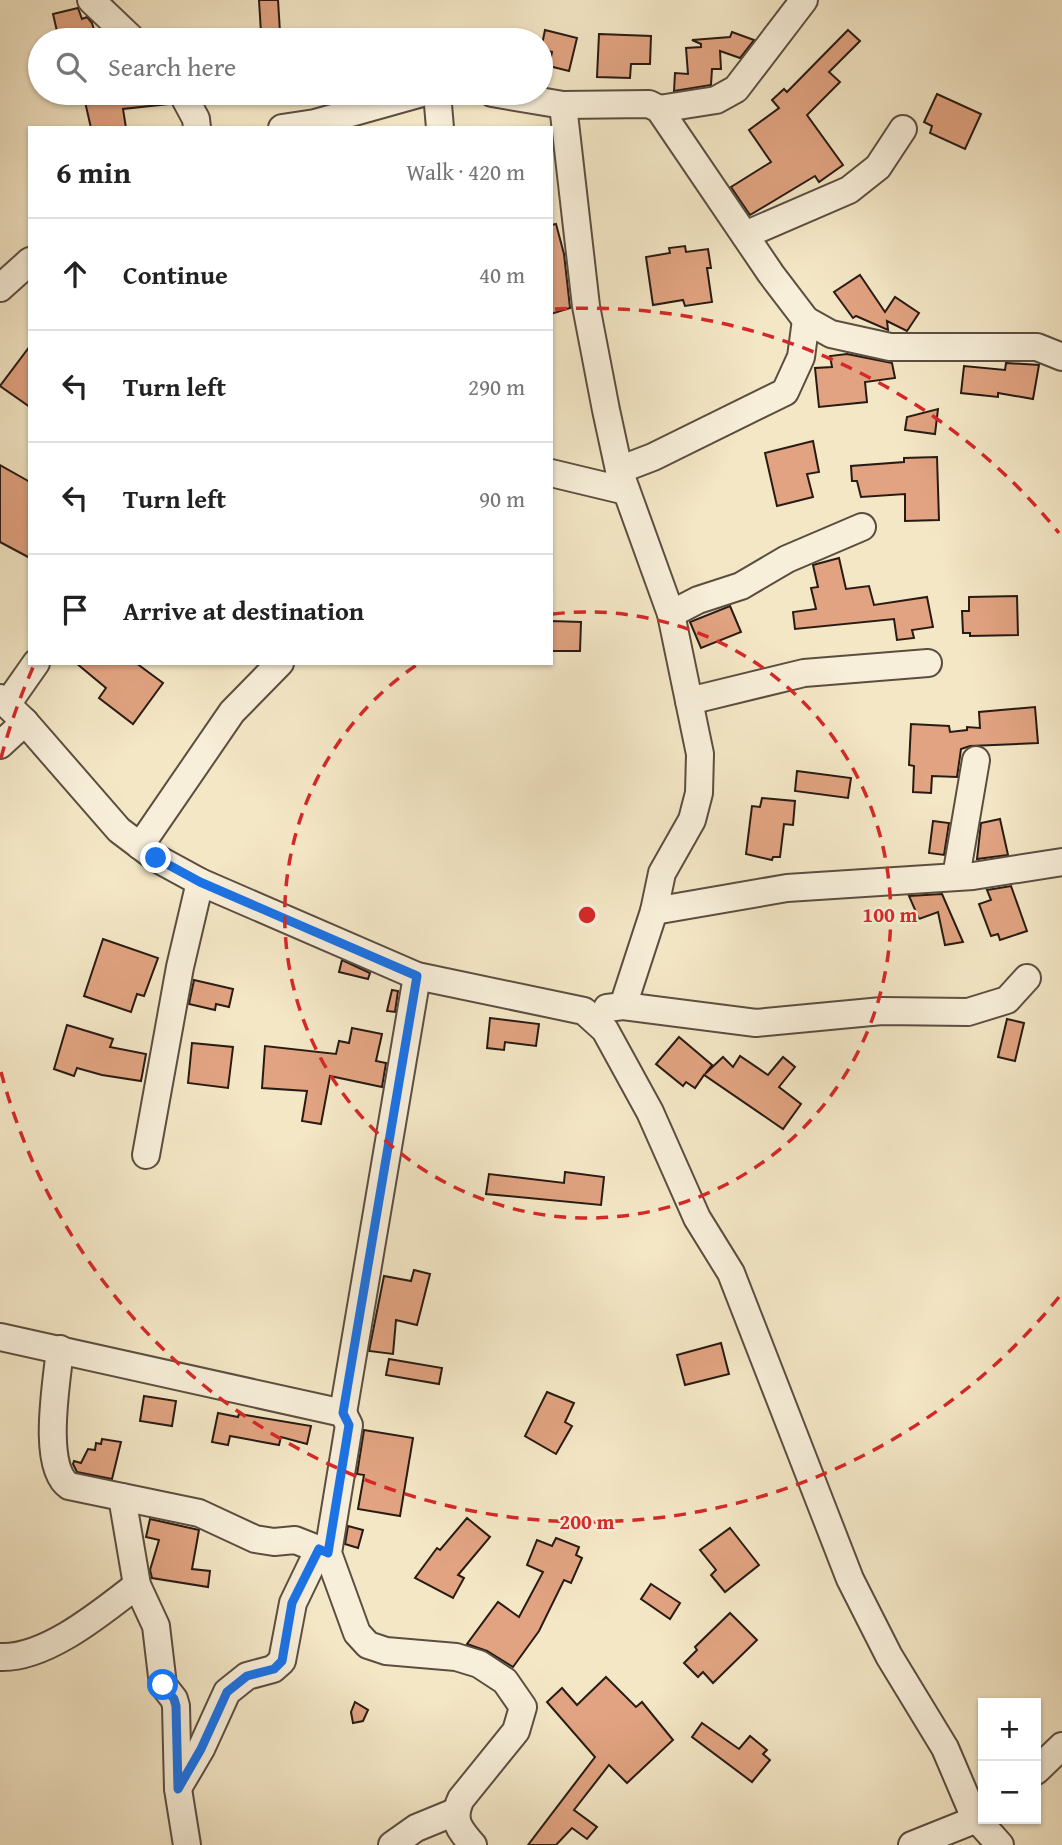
<!DOCTYPE html>
<meta charset="utf-8">
<style>
:root{--surface:#fff;--page:#f2f2f2;--text:#222;--muted:#767676;--line:#e0e0e0}
body{margin:0;font-family:"Gentium Book Plus",serif;background:var(--page);color:var(--text)}
.controls{position:absolute;right:21px;bottom:21px;display:grid;overflow:hidden;border-radius:0px;box-shadow:0 2px 5px #0004}
.controls button{width:63px;height:63px;display:grid;place-items:center;padding:0;border:0;border-bottom:2px solid var(--line);background:var(--surface);color:var(--text);font:35px sans-serif}
.stop{position:absolute;width:21px;height:21px;margin:-16px;border:5px solid #1a73e8;border-radius:50%;background:#fff}
.stop.end{background:#1a73e8;border-color:#fff;box-shadow:0 2px 7px #0008}
.list{margin:0;padding:0;list-style:none}
h2{display:flex;justify-content:space-between;align-items:center;height:91px;margin:0;padding:0 28px;font-size:30px}
h2 small{font-size:23px;font-weight:400;color:var(--muted)}
.list li{display:grid;grid-template-columns:46px 1fr auto;gap:21px;align-items:center;box-sizing:border-box;height:112px;padding:0 28px;border-top:2px solid var(--line)}
.list b{display:block;font-size:26px;white-space:nowrap}
.list em{font-size:23px;font-style:normal;color:var(--muted)}
.icon{flex:none;width:38px;height:38px;fill:none;stroke:currentColor;stroke-width:2;stroke-linecap:round;stroke-linejoin:round}
.map{position:relative;flex:none;width:1062px;height:1845px;overflow:hidden}
.search{position:absolute;background:var(--surface);box-shadow:0 2px 5px #0004;left:28px;top:28px;width:525px;height:77px;display:flex;align-items:center;gap:18px;box-sizing:border-box;padding:0 24px;border-radius:38px;color:var(--muted);font-size:26px}
.panel{position:absolute;background:var(--surface);box-shadow:0 2px 5px #0004;left:28px;top:126px;width:525px;height:539px;border-radius:0px}
.map>svg:first-child{display:block}
.building{fill:#e1a381;stroke:#281b13;stroke-width:2}
.lines{fill:none;stroke-linecap:round;stroke-linejoin:round}
.minor-casing{stroke:#5b4e40;stroke-width:30}
.minor{stroke:#f8efda;stroke-width:26}
.route{stroke:#1a73e8;stroke-width:9}
.ring{fill:none;stroke:#d62828;stroke-width:3.5;stroke-dasharray:12 9}
.centre{fill:#d62828;stroke:#f8efda;stroke-width:3.5}
.ring-label{font-size:21px;text-anchor:middle;font-weight:bold;fill:#d62828;stroke:#f8efda;stroke-width:5;stroke-linejoin:round;paint-order:stroke}
</style>
<div class="map">
<svg width="1062" height="1845" viewBox="0 0 1062 1845">
<rect width="100%" height="100%" fill="#f4e7c6"/>
<filter id="stains"><feTurbulence type="fractalNoise" baseFrequency=".00286" numOctaves="4"/><feColorMatrix values="0 0 0 0 .2 0 0 0 0 .09 0 0 0 0 .02 0 0 0 .5 -.17"/></filter>
<radialGradient id="worn" r=".72"><stop offset=".6" stop-color="#630" stop-opacity="0"/><stop offset="1" stop-color="#630" stop-opacity=".3"/></radialGradient>
<g class="building">
<path d="M259,0H278L280,32L261,33Z"/>
<path d="M78,8L82,19L87,17L92,23L95,34L86,36L87,40H59L53,14Z"/>
<path d="M545,30L577,38L569,71L549,66L552,52L541,49Z"/>
<path d="M848,30L860,41L829,72L840,82L807,115L843,165L819,182L815,176L750,215L731,187L771,162L749,130L779,108L772,100L784,89L787,92Z"/>
<path d="M732,32L754,40L740,58L720,51L721,69H712L711,85L674,91L675,73L688,74L686,48L701,47V44L692,40L730,37Z"/>
<path d="M599,34L651,36L650,64H631L630,78L597,77Z"/>
<path d="M83,93H166L168,104L123,109L126,128H91Z"/>
<path d="M937,94L981,114L965,149L930,133L932,126L924,122Z"/>
<path d="M556,224L564,254L570,308L551,314V225Z"/>
<path d="M685,246L686,252L708,249L711,268H707L712,302L685,306L683,300L653,305L646,257L670,253L669,248Z"/>
<path d="M860,275L885,312L895,297L919,313L907,331L887,321L888,330L856,316L853,318L834,292Z"/>
<path d="M30,346V407L0,386Z"/>
<path d="M847,354L892,363L895,378L865,382L867,402L819,407L815,368L832,367L830,356Z"/>
<path d="M1006,363L1039,365L1033,399L998,393V397L961,393L964,366L1005,370Z"/>
<path d="M938,409L935,434L905,430L907,417Z"/>
<path d="M813,441L819,472L807,474L813,497L777,506L765,453Z"/>
<path d="M937,457L939,520L905,521V494L861,497L857,481H852L851,466L904,462V458Z"/>
<path d="M0,465L30,482V558L0,542Z"/>
<path d="M839,558L846,589L869,586L874,605L927,597L933,627L912,630L914,638L897,640L894,619L795,629L793,612L816,609L811,588L818,587L813,565Z"/>
<path d="M1017,596L1018,635L970,636V633H963L962,611H969V597Z"/>
<path d="M730,606L741,632L701,648L690,622Z"/>
<path d="M551,621L581,622L580,651H551Z"/>
<path d="M76,663H136L163,683L133,724L99,698L106,688Z"/>
<path d="M1035,707L1038,743L970,746L961,749L957,777L932,776L931,793L913,792L914,766L909,765L911,724L949,726L950,732L967,730V727L980,728L979,712Z"/>
<path d="M797,771L851,778L848,798L795,791Z"/>
<path d="M762,798L795,801L793,825L784,824L780,857H773L772,860L746,854L752,806L760,807Z"/>
<path d="M1000,819L1008,855L977,859L981,823Z"/>
<path d="M933,821L949,823L944,855L929,853Z"/>
<path d="M1011,886L1027,931L1000,940L998,934L991,936L979,904L991,900L987,890Z"/>
<path d="M942,894L963,942L945,945L938,912L919,919L909,896Z"/>
<path d="M103,939L158,958L144,996L137,994L131,1012L84,996Z"/>
<path d="M342,960L370,973L368,979L339,972Z"/>
<path d="M194,980L233,989L229,1007L216,1004L215,1010L189,1004Z"/>
<path d="M392,990L398,991L395,1012L387,1011Z"/>
<path d="M490,1018L539,1024L536,1046L505,1042L504,1050L487,1048Z"/>
<path d="M1007,1019L1024,1023L1015,1061L998,1057Z"/>
<path d="M67,1025L113,1039L110,1047L146,1054L141,1081L102,1075L77,1068L74,1076L54,1069Z"/>
<path d="M352,1028L382,1034L376,1061L386,1063L382,1087L330,1076L321,1124L302,1121L307,1091L262,1088L265,1046L336,1054L339,1041L349,1043Z"/>
<path d="M679,1037L712,1065L705,1074L723,1057L733,1067L740,1056L768,1075L783,1057L795,1067L779,1087L801,1104L783,1129L704,1075L695,1088L686,1082L683,1086L656,1064Z"/>
<path d="M192,1043L233,1047L228,1088L188,1083Z"/>
<path d="M565,1172L604,1177L601,1205L486,1194L489,1174L564,1183Z"/>
<path d="M414,1270L430,1274L417,1325L396,1320L393,1354L369,1351L384,1276L411,1281Z"/>
<path d="M721,1343L729,1374L685,1385L677,1355Z"/>
<path d="M389,1359L442,1368L439,1384L386,1375Z"/>
<path d="M547,1392L574,1403L565,1422L572,1426L556,1454L525,1436Z"/>
<path d="M144,1396L176,1401L172,1426L140,1421Z"/>
<path d="M218,1413L238,1417L239,1414L311,1426L307,1444L281,1437L279,1445L230,1436L228,1445L212,1442Z"/>
<path d="M364,1430L413,1438L400,1516L358,1509L364,1475L357,1474Z"/>
<path d="M102,1439L121,1442L112,1479L77,1472L73,1464L74,1461L81,1463L88,1449L95,1450L96,1443L101,1444Z"/>
<path d="M467,1518L490,1537L458,1575L464,1578L453,1598L415,1578L437,1548L440,1550Z"/>
<path d="M150,1519L199,1530L192,1569L210,1571L208,1587L152,1578L150,1570L159,1540L146,1537Z"/>
<path d="M348,1526L363,1530L358,1548L345,1544Z"/>
<path d="M730,1528L759,1565L725,1592L711,1575L716,1570L700,1550Z"/>
<path d="M556,1538L579,1547L576,1555L582,1558L571,1583L564,1580L539,1631L513,1667L487,1651L467,1644L498,1602L519,1617L543,1572L527,1565L537,1540L552,1546Z"/>
<path d="M651,1584L680,1603L670,1619L641,1599Z"/>
<path d="M730,1613L757,1640L713,1683L703,1672L698,1677L684,1663L697,1650L695,1647Z"/>
<path d="M606,1677L636,1707L642,1702L673,1740L627,1783L609,1765L574,1810L597,1827L587,1839L572,1828L556,1845H528L595,1757L547,1702L562,1688L577,1705Z"/>
<path d="M355,1702L368,1710L363,1721L353,1723L351,1712Z"/>
<path d="M702,1723L739,1749L750,1736L767,1750L763,1754L770,1760L752,1782L692,1737Z"/>
</g>
<g class="lines">
<defs>
<g id="minor">
<path d="M91,0L133,40"/>
<path d="M182,93L196,119L197,128"/>
<path d="M437,93L440,128"/>
<path d="M492,93L563,105L649,104L659,109L771,274L806,320L831,334L890,347H1037L1062,357"/>
<path d="M563,105L586,306L606,410L619,470L671,614L700,754L699,793L692,820L662,873L654,911L623,1006"/>
<path d="M659,109L716,100L736,89L804,0"/>
<path d="M282,128L315,123L422,93"/>
<path d="M745,235L849,190L878,167L903,129"/>
<path d="M0,288L30,261"/>
<path d="M619,470L653,457L785,392L801,357L806,320"/>
<path d="M551,473L626,491"/>
<path d="M671,614L698,600L741,586L787,559L862,527"/>
<path d="M0,698L25,722L119,830L156,858L200,882L417,976L584,1011L605,1030L650,1112L697,1218L731,1273L850,1579L889,1656L945,1748L974,1816L1000,1845"/>
<path d="M689,701L804,673L928,663"/>
<path d="M8,703L36,663"/>
<path d="M0,745L25,722"/>
<path d="M140,846L232,712L280,663"/>
<path d="M956,877L976,760"/>
<path d="M654,911L787,888L973,876L1062,862"/>
<path d="M607,1008L623,1006L756,1023L882,1011L968,1012L1007,1000L1027,978"/>
<path d="M146,1155L180,967L200,882"/>
<path d="M0,1337L343,1413L349,1425L328,1553L357,1633L368,1645L386,1651L456,1657L479,1664L505,1681L523,1707L516,1731L461,1799C451,1820 459,1829 473,1845"/>
<path d="M60,1349C57,1381 41,1467 69,1486L199,1513L255,1539L274,1542L295,1540L328,1553"/>
<path d="M343,1413L417,976"/>
<path d="M122,1497L137,1585L156,1626L163,1685L174,1699L176,1706L178,1789L187,1845"/>
<path d="M0,1657C46,1659 102,1612 137,1585"/>
<path d="M1036,1771L1062,1746"/>
<path d="M178,1788L201,1749L227,1692L247,1676L273,1669L282,1661L293,1603L319,1549"/>
<path d="M392,1845L416,1828L455,1812"/>
<path d="M912,1845L977,1819"/>
</g>
</defs>
<use href="#minor" class="minor-casing"/>
<use href="#minor" class="minor"/>
</g>
<g class="lines">
<path class="route" d="M156,858L200,882L417,976L343,1413L349,1425L328,1553L319,1549L292,1603L282,1661L274,1669L247,1676L227,1692L201,1749L178,1789L176,1706L174,1699L163,1685"/>
</g>
<g class="ring">
<path d="M553 614A303 303 0 1 1 418 664"/>
<path d="M1059 1297A607 607 0 0 1 1 1072M1 758A607 607 0 0 1 35 663M555 309A607 607 0 0 1 1059 533"/>
</g>
<circle cx="587" cy="915" r="10" class="centre"/>
<g class="ring-label">
<text x="890" y="922">100 m</text>
<text x="587" y="1529">200 m</text>
</g>
<rect width="100%" height="100%" filter="url(#stains)"/>
<rect width="100%" height="100%" fill="url(#worn)"/>
</svg>
<div class="controls">
<button>+</button>
<button>−</button>
</div>
<div class="stop" style="left:163px;top:1685px"></div>
<div class="stop end" style="left:156px;top:858px"></div>
<div class="search"><svg class="icon" aria-label="search" viewBox="0 0 24 24"><circle cx="10" cy="10" r="6"/><path d="M15 15l6 6"/></svg>Search here</div>
<section class="panel">
<h2>6 min<small>Walk · 420 m</small></h2>
<ul class="list">
<li><svg class="icon" aria-label="ahead" viewBox="0 0 24 24"><path d="M12 20V5M6 11l6-6 6 6"/></svg><div><b>Continue</b></div><em>40 m</em></li>
<li><svg class="icon" aria-label="left" viewBox="0 0 24 24"><path d="M17 20v-9H6M10 6l-5 5 5 5"/></svg><div><b>Turn left</b></div><em>290 m</em></li>
<li><svg class="icon" aria-label="left" viewBox="0 0 24 24"><path d="M17 20v-9H6M10 6l-5 5 5 5"/></svg><div><b>Turn left</b></div><em>90 m</em></li>
<li><svg class="icon" aria-label="arrive" viewBox="0 0 24 24"><path d="M6 21V4h12l-3 4 3 4H6"/></svg><div><b>Arrive at destination</b></div></li>
</ul>
</section>
</div>
